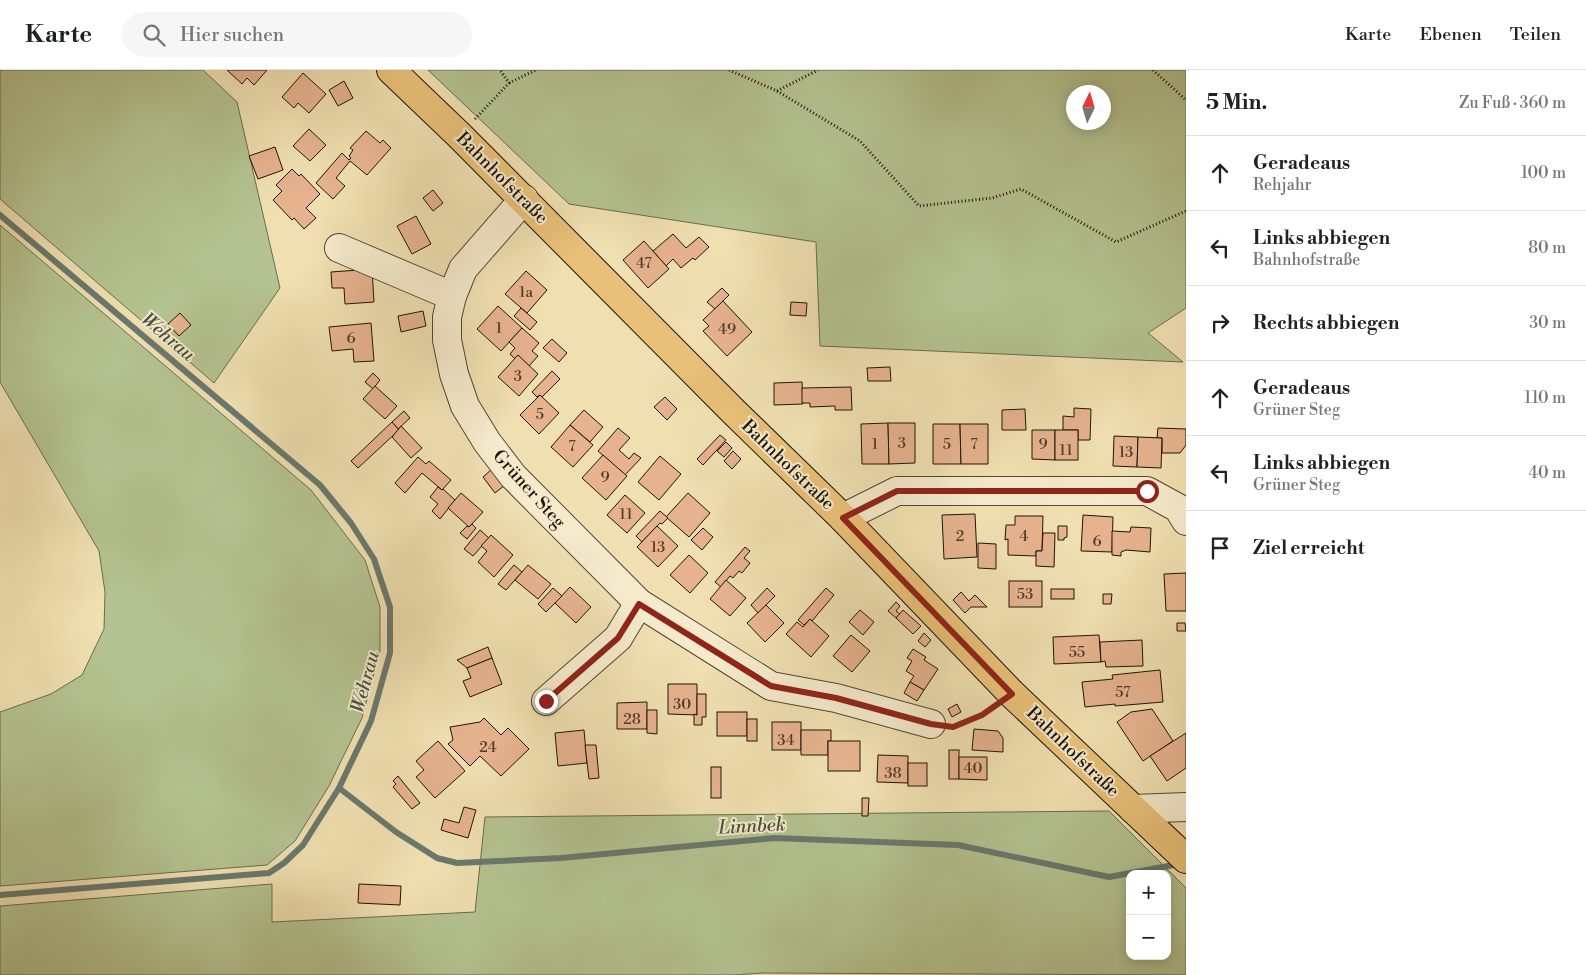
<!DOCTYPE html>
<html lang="de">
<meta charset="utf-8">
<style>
:root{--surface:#fff;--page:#f6f6f6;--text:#202124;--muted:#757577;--line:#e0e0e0}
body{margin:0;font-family:"Libre Bodoni",serif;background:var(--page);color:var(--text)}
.controls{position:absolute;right:15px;bottom:15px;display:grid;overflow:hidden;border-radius:10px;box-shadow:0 2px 12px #0003}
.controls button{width:45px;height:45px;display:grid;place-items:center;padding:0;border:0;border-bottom:1px solid var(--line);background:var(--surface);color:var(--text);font:25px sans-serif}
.compass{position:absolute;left:1066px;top:15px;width:45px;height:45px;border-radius:50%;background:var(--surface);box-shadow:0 2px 12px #0003;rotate:5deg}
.stop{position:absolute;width:15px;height:15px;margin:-11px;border:4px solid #8f2418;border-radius:50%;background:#fff}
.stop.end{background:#8f2418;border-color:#fff;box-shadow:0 1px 5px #0008}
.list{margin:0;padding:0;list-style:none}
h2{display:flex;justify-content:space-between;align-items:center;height:65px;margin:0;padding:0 20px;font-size:21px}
h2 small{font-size:16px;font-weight:400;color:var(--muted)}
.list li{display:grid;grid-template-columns:32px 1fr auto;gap:15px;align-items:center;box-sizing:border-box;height:75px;padding:0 20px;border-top:1px solid var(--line)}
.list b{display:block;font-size:19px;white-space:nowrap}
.list p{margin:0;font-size:16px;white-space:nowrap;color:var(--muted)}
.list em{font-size:16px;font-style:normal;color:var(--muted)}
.icon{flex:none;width:28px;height:28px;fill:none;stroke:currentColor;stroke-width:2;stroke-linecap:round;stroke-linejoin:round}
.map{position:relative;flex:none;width:1186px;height:905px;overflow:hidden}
header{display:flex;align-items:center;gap:30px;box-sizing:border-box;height:70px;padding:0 25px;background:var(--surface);border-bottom:1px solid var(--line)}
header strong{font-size:24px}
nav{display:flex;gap:28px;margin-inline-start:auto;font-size:18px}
.search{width:350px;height:45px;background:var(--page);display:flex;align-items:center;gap:12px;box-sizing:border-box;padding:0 18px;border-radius:28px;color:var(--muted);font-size:19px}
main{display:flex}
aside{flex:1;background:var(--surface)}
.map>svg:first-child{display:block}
.green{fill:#b4c391;stroke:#696c4d;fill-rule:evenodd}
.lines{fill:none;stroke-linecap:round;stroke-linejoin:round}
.stream{stroke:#69796e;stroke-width:6}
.building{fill:#e6b38e;stroke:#1e1409}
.minor-casing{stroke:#524733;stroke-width:30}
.major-casing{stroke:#1e1409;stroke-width:30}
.path{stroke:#1e1409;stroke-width:3;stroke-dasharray:1 2.5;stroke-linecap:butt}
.minor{stroke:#f5ebcc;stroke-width:28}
.major{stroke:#e8c078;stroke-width:28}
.route{stroke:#8f2418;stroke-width:6}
.labels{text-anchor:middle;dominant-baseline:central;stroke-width:4;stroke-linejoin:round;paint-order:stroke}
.number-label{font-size:15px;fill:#503c2a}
.street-label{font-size:18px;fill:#1e1409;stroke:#f5ebcc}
.water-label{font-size:19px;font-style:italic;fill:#4a4f44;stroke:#f5ebcc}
</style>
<header>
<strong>Karte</strong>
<div class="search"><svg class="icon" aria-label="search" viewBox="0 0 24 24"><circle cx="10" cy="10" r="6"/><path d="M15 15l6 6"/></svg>Hier suchen</div>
<nav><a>Karte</a><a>Ebenen</a><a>Teilen</a></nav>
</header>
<main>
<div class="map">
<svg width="1186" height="905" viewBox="0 0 1186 905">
<rect width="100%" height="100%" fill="#f0e0b1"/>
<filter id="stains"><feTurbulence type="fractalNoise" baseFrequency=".004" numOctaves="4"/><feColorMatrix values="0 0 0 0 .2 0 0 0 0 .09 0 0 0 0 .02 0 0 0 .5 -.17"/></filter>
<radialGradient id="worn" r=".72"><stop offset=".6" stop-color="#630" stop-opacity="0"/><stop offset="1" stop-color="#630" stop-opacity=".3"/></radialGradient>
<g class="green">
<path d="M0,0H203L237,32L280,218L214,313L0,129Z"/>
<path d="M428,0H1186V238L1148,263L1183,292L820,276L816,172L569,134ZM1104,22V52H1074V22Z"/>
<path d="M0,155L311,420L365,490L380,537V581L362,648L329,716L295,771L267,795L0,816V642L51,624L82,605L104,559L105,522L99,481L0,312Z"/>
<path d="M1109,741L1186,818V905L763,903L734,905H0V836L272,814V852L475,842L485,747ZM1130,804H1167V886H1130Z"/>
</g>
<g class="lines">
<g class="stream">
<path d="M0,145L320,415L351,453L374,489L390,537V583L371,651L339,718L303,775L284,793L269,803L0,825"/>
<path d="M339,718L396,762L437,788L457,793L561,788L774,768L958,775L1109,807L1179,794"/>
</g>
</g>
<g class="building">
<path d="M227,0H267L254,15L247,8L242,14Z"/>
<path d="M303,3L326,24L309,43L298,33L294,38L282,27Z"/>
<path d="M344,11L353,28L338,36L329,20Z"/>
<path d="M309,59L326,75L310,91L293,76Z"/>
<path d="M366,61L380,73L383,70L391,78L367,105L350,91L336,108L345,116L333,129L316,113L342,83L349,90L351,88L349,86L353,80L350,78Z"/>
<path d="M275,77L283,100L258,109L249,86Z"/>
<path d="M292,99L299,106L301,104L320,124L306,138L316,148L304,159L294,148L292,150L273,130L282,121L276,115Z"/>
<path d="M433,120L443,133L433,141L423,128Z"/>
<path d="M416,146L431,174L412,184L397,156Z"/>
<path d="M673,164L686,178L699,167L709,177L695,190L693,188L681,198L673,189L666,196L653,181Z"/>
<path d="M644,171L669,199L648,218L623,190Z"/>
<path d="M372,199L374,232L345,234L344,218H332L331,202Z"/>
<path d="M526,201L547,220L527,243L505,224Z"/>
<path d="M722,218L729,225L715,239L707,232Z"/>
<path d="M723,231L752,262L727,286L703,261L709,256L703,250Z"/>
<path d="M791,232L807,233L806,246L790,245Z"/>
<path d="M498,236L522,258L501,281L477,259Z"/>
<path d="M521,238L537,252L530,260L514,246Z"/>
<path d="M423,241L426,256L401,262L398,246Z"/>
<path d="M180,243L191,255L179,266L168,254Z"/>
<path d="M371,253L374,291L354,292L353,279L332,281L329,257Z"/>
<path d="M522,258L539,273L532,281L538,286L529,296L518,285L515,289L510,284L515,278L509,272Z"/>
<path d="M552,269L567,283L559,292L543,278Z"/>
<path d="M518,285L538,304L519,326L498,307Z"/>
<path d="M890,297L891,311H868L867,298Z"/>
<path d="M552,301L560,309L542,327L540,325L537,327L532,322Z"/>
<path d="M373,303L380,310L373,319L365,312Z"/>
<path d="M802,312L803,334L774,335V313Z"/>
<path d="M375,316L397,336L385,349L363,329Z"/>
<path d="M851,317L852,340H835V336L810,337V333H802V318Z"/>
<path d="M540,325L559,343L539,364L520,345Z"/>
<path d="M665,327L677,339L667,350L654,337Z"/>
<path d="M1074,338L1091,339L1090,370H1078V360H1063V346L1074,347Z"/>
<path d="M1025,339L1026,360H1002V340Z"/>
<path d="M584,340L603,357L590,372L570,355Z"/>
<path d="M404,341L410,348L398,359L392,352Z"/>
<path d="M392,352L399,360L358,398L351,391Z"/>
<path d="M888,353L889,394H862L861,354Z"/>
<path d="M888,353H915V393L889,394Z"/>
<path d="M933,354H960L961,394H933Z"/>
<path d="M960,354H988V394H961Z"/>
<path d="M570,355L593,375L573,397L551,377Z"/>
<path d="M401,356L422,378L411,388L392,367Z"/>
<path d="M618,358L630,368L619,380L629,389L634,383L641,388L625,405L598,381Z"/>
<path d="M1158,358L1186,359V375L1180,383H1162V368H1157Z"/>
<path d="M1032,360H1055V390L1032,389Z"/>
<rect x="1055" y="360" width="23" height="30"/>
<path d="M720,365L726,370L703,395L697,389Z"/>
<path d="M1114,366L1138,367L1137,397L1113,396Z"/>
<path d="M1138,367L1162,368L1161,398L1137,397Z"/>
<path d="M726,372L732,378L724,387L717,381Z"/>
<path d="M733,381L741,389L732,399L724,391Z"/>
<path d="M603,385L627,406L606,430L582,408Z"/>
<path d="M660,386L681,404L659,430L638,412Z"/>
<path d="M418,387L426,394L429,391L451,410L442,420L422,403L405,423L395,413Z"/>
<path d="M492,399L505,415L495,423L483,407Z"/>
<path d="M438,417L442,420L443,419L455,430L440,449L432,441L438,434L430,427Z"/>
<path d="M461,423L483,442L469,457L448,438Z"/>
<path d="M688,423L710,443L689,467L666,447Z"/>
<path d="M625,425L645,443L627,463L607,445Z"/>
<path d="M660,441L668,448L662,454L660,453L642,472L636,466Z"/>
<path d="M975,444L977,487L944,489L942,445Z"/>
<path d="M1083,445L1113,447L1112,482L1081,481Z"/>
<path d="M1015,446H1043L1042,481H1036V486L1008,485V469L1005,470L1006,455H1015Z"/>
<path d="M472,454L476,458L467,469L460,463L467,456L469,457Z"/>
<path d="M657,456L678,476L658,497L637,477Z"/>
<path d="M1058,456H1067V467L1064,468V470H1058Z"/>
<path d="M1131,457L1151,458L1150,482L1126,480L1121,482V486L1112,485V461L1130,462Z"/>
<path d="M703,458L713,467L702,480L691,470Z"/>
<path d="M480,460L489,468L473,486L464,479Z"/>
<path d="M1043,463H1055L1054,497L1036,496V481H1042Z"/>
<path d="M491,465L513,485L494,507L478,492L487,481L481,476Z"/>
<path d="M978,473L996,474V499L978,498Z"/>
<path d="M745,477L750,481L744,488L750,493L742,503L739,501L733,508L730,506L721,517L715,512Z"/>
<path d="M689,485L708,503L690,523L670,505Z"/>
<path d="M514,495L522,502L506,520L498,514Z"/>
<path d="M528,495L551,514L538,529L515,510Z"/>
<path d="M1186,503V541H1166L1164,504Z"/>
<path d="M726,510L746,528L730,546L710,529Z"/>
<rect x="1009" y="511" width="33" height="26"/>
<path d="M570,517L591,537L576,553L555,533Z"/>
<path d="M553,518L562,526L546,542L538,534Z"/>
<path d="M767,518L775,526L758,543L751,535Z"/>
<path d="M826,518L834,525L812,551L810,549L804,555L798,550Z"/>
<rect x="1051" y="519" width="23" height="10"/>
<path d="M961,522L969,531L975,525L987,537H971L965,543L953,530Z"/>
<path d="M1103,524H1112L1111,534H1103Z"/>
<path d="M896,532L900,536L896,541L900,544L896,548L888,541Z"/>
<path d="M766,535L784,553L765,572L747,553Z"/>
<path d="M860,540L874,552L863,565L849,552Z"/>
<path d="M903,540L921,556L913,564L896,548Z"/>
<path d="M810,549L829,566L811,587L786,564L797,552L803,557Z"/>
<path d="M1177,553H1185L1186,561H1177Z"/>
<path d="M924,563L931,570L925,577L918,571Z"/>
<path d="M851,565L870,581L852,602L833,586Z"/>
<path d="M1099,565L1101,592L1054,594L1053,567Z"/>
<path d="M1142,570L1143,596L1106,597L1105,591L1101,592L1100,572Z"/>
<path d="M488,577L492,588L467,598L457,590Z"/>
<path d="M913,579L926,587L924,590L938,599L924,620L910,612L914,606L906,601L912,591L907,588Z"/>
<path d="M492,588L502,614L470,627L463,611L471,608L467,598Z"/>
<path d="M1160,600L1163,632L1115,636V634L1085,637L1082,612L1113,609L1112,605Z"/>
<path d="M910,612L924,620L917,631L904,623Z"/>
<path d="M668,614H697V645L668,644Z"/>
<path d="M697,624H706V647H702V655H694V644L697,645Z"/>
<path d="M647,632V659H617V633Z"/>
<path d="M957,634L961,642L952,647L948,639Z"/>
<path d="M1152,639L1173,671L1143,691L1117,652L1131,642Z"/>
<path d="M647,640H657V664L647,663Z"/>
<rect x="717" y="642" width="30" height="24"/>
<path d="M484,648L501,665L508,658L529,679L501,706L480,686L470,696L448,674L453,670L450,657L480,652Z"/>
<rect x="747" y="649" width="10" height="22"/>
<rect x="772" y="652" width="29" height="28"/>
<path d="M974,659L998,661L1003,668V682L972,680Z"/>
<path d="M584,660L587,693L558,696L555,663Z"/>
<path d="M801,660H831V671H828V685H801Z"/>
<path d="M1186,663V698L1167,711L1150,686Z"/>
<path d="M438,671L465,701L435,728L416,707L424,700L416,691Z"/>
<rect x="828" y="671" width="32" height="30"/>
<path d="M585,675H596L599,708L589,709Z"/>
<rect x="949" y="680" width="10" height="29"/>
<path d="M878,685L908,686V713L877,712Z"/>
<path d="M959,687H987V710L959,709Z"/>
<rect x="908" y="693" width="19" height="23"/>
<rect x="711" y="697" width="10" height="31"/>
<path d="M398,706L420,733L412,739L393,717L396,714L393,711Z"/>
<path d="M862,728H869L868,746H862Z"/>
<path d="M464,737L476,740L468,768L441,760L444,749L459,753Z"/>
<path d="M359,814L401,816L400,835L358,833Z"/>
</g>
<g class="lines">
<defs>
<g id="minor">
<path d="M524,129L463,199L452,226L447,247V270L454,304L465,336L487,372L513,406L639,533L618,568L546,631"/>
<path d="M339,178L452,226"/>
<path d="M843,448L897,421H1147L1178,438L1186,451"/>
<path d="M639,533L771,616L836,628L931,654"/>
<path d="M1133,739L1186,737"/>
</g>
<path id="major" d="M391,0L460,66L734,342L843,448L1012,624L1186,789"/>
</defs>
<use href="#minor" class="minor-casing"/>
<use href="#major" class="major-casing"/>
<g class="path">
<path d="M729,0L777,21L818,0"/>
<path d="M1153,0L1186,30"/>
<path d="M509,13L536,0"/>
<path d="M777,21L860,71L919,136L992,128L1021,119L1116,172L1186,141"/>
<path d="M475,49L509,13L500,0"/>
<path d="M954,657L982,645L993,637"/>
</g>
<use href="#minor" class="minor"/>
<use href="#major" class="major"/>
</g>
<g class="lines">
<path class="route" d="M546,631L618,568L639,534L771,616L836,628L931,654L953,657L982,645L1012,624L843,448L897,421H1147"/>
</g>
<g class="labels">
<g class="number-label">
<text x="644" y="193">47</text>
<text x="526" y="222">1a</text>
<text x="499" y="258">1</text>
<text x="727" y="259">49</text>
<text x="351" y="268">6</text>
<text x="518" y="306">3</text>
<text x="540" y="344">5</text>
<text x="902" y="373">3</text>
<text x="875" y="374">1</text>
<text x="947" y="374">5</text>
<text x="974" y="374">7</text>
<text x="1043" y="374">9</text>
<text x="572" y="376">7</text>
<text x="1066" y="380">11</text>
<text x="1126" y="382">13</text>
<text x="605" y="407">9</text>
<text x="626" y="444">11</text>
<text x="960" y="466">2</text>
<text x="1024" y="466">4</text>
<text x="1097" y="471">6</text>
<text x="658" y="477">13</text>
<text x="1025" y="524">53</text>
<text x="1077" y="582">55</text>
<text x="1123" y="622">57</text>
<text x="682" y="634">30</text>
<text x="632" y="649">28</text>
<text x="786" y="670">34</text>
<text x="488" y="677">24</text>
<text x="973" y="698">40</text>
<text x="893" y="703">38</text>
</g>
<g class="street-label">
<text transform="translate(502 108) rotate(45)">Bahnhofstraße</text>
<text transform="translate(788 395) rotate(44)">Bahnhofstraße</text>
<text transform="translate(529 419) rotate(48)">Grüner Steg</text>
<text transform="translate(1073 682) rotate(44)">Bahnhofstraße</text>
</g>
<g class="water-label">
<text transform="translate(168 267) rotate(40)">Wehrau</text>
<text transform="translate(365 612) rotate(-75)">Wehrau</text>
<text transform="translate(752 756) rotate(-3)">Linnbek</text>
</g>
</g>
<rect width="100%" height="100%" filter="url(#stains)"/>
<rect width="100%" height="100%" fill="url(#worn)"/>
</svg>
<div class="controls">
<button>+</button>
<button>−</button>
</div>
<svg class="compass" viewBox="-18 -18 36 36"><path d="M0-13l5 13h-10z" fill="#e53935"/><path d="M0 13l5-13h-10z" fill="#757577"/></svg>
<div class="stop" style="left:1147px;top:421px"></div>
<div class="stop end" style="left:546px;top:631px"></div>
</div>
<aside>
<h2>5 Min.<small>Zu Fuß · 360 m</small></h2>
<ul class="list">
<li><svg class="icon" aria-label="ahead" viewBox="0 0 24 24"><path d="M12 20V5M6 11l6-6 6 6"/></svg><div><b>Geradeaus</b><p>Rehjahr</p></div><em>100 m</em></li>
<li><svg class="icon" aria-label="left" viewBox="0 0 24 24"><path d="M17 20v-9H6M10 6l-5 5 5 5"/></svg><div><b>Links abbiegen</b><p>Bahnhofstraße</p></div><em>80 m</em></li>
<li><svg class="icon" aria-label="right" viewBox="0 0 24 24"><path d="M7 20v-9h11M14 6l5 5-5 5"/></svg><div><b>Rechts abbiegen</b></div><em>30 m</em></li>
<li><svg class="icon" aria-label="ahead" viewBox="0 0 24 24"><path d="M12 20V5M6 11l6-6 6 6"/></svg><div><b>Geradeaus</b><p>Grüner Steg</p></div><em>110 m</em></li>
<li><svg class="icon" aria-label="left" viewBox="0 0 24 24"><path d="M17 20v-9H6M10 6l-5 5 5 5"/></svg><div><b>Links abbiegen</b><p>Grüner Steg</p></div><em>40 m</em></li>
<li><svg class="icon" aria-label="arrive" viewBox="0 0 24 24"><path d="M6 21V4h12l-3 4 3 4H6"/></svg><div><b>Ziel erreicht</b></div></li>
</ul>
</aside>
</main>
